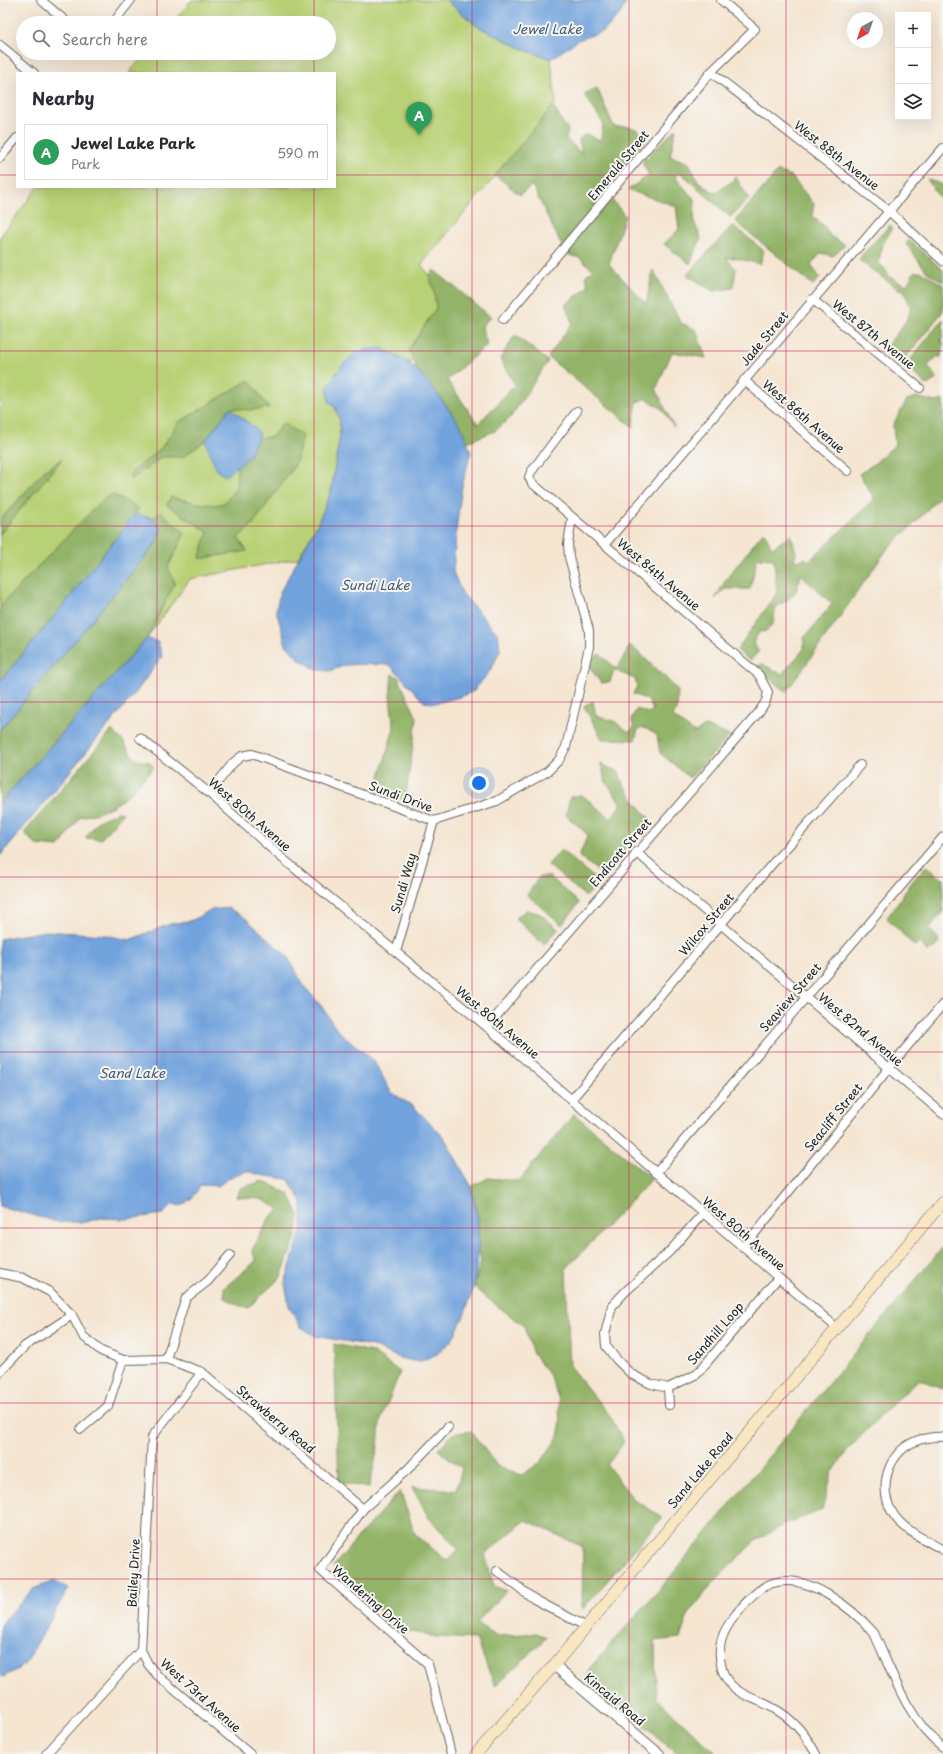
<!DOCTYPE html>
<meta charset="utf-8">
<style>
:root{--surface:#fff;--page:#f7f7f7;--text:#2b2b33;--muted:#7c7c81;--line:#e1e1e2;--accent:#111827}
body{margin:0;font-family:"Playpen Sans",sans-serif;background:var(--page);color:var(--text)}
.controls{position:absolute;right:12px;top:12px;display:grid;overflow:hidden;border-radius:0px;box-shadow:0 4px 16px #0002}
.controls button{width:36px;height:36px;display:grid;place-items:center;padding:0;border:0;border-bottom:1px solid var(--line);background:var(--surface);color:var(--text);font:20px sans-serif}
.compass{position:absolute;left:847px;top:12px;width:36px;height:36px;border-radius:50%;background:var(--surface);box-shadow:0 4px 16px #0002;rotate:220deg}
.you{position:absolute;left:479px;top:783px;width:14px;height:14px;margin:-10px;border:3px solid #fff;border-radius:50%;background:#1a73e8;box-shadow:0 0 0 6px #1a73e833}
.badge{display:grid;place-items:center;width:26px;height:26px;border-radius:50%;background:var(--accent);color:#fff;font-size:13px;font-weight:700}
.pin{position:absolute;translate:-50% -33px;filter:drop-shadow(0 1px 2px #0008)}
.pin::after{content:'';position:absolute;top:21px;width:14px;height:12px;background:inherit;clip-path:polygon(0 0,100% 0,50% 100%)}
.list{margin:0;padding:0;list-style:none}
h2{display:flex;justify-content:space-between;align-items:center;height:52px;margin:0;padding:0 16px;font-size:17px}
h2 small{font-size:13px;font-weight:400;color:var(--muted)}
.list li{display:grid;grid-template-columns:26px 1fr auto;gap:12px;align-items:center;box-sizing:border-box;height:56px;margin:0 8px 8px;padding:0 8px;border:1px solid var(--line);border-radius:0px}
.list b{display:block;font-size:15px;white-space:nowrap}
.list p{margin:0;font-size:13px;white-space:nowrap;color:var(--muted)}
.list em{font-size:13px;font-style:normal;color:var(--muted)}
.icon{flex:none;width:22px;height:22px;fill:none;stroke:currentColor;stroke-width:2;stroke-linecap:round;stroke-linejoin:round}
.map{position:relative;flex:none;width:943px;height:1754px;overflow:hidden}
.search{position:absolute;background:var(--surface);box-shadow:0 4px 16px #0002;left:16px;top:16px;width:320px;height:44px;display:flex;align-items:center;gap:10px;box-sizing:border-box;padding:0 14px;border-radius:22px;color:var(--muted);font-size:15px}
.panel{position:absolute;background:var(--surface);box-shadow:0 4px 16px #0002;left:16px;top:72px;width:320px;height:116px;border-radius:0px}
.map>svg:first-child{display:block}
.green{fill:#b9d176;stroke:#6a7649}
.forest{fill:#92b367;stroke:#576842}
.water{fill:#72a3dd;stroke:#47607c}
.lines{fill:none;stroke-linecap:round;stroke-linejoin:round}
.minor-casing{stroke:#68625b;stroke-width:10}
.tertiary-casing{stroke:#68625b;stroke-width:12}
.secondary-casing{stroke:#68625b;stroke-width:12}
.minor{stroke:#fff;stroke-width:8}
.tertiary{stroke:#fff;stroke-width:10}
.secondary{stroke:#f9e7c3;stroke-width:11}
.grid{fill:none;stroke:#c2185b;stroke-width:1;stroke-opacity:0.55}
.labels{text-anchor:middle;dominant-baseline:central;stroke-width:4;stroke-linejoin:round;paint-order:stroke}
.street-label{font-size:12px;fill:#1c1c1c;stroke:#f6f6f2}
.water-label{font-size:13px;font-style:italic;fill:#435973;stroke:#f6f6f2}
</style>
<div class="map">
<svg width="943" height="1754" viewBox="0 0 943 1754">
<rect width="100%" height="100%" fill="#f6f6f2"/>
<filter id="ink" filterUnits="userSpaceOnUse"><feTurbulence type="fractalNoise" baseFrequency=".025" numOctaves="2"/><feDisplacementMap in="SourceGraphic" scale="8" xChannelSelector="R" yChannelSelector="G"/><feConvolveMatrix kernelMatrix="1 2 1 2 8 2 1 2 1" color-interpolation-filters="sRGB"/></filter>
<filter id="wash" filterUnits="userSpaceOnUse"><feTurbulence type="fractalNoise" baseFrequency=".012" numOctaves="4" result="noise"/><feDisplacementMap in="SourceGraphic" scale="16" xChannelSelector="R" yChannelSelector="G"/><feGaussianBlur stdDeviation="0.9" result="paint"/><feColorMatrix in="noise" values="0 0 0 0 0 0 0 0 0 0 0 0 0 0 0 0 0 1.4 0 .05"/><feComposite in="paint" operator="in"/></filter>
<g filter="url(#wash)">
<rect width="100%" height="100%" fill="#f5e5d1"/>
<path class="green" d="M192,0H446L477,26L523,49L551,59L556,103L421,265L452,303L410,363L381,348L329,402L335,407L340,421V435L331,492L317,525L298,558L190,579L147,638L121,668L0,803V237L38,187H335V73H129L146,53H329V23H172Z"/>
<g class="forest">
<path d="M597,88L614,127C630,126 637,126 646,140L603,188L625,216L609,264L646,304L653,270L681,323L696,330L706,358L672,352L656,389L674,427L662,409L646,398L637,402L633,427L548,357L572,323L565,305L588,287L586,275L593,270L580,258L566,254L532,185L520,195L495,175L553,106L563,123L568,129L566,139L582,154L579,139L586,134L601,141L603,123L584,94Z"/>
<path d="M676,129L670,156L689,163L698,181L714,193L733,181L735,176L749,199L730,217L680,172L675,177L695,200L694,222L701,238L690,264L664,244L679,229L676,206L628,190L649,175L642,162Z"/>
<path d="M778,171L791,176L814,204L812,216L825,227L830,236L845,245L833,256L821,253L811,265L820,278L813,285L735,221Z"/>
<path d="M927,179L943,185V200L939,197Z"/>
<path d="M733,225L764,251L760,264L735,258H726L736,269L733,288L713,291L687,275Z"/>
<path d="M890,225L892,228L883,244L878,263L885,269L889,277L907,285L914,272H922L943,285V311L903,361L885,348C891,340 911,319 910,309C910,302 905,295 903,289H898L860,261L861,256Z"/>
<path d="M909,240L943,270V282L927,272L906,244Z"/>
<path d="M434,270L491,317L482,326L487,345L447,380L478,424L515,385L500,359L515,335L548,361L510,418L495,431L467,442C457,415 438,396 421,375C415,368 413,357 409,349L436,308L434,292L429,275Z"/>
<path d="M943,319V340H940L943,342V352L940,358L938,356L928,366L937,379L927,385L905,366Z"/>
<path d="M249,380L269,408L249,410L230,408L205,441L183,457H162L131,480L129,475L161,448L179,422Z"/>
<path d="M916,397L936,402L943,400V493L916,522L888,548L820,645L786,692L756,667L762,664L782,674L804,649V638L832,604L800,574C798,594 792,598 776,607L773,623L767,631L759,632L753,643L759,651L750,661L737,650L777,593L774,559L757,558L750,589H725L715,599L727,578L764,531L772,548L791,535L796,553L794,560L797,561L805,558L809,561L871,502L874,498L859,474L875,463L895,445L893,425L907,400Z"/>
<path d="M283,423L303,436L295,465L253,524L238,538L247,551L199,559L208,532L167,505L171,497L197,503L216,505L224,503L236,489L237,466L249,457L258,438L272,437Z"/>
<path d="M62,459L0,534V520L44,471Z"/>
<path d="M112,494L139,509L57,613L0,681V606L102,500Z"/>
<path d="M161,512L185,533L168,567L175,583L147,638L0,803V730L155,545L161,529L153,518Z"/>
<path d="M630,645L664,676L678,691L677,707L673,717L695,733L705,726L730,736L690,778L660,753L657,735L645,728L638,729L635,740L602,739L584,706L593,701L596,716L614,721L629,732L634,727L631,719L637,709L648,713L653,710L648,700L633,694L637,686L635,679L614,670L610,682L601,683L588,665L593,658L600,654L617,669Z"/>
<path d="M392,674L398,677L417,718L405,801L376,790L394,728L390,697Z"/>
<path d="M112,730C115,734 120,738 124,742C131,752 132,763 148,761L154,767C130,793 118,811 80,817L59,847L36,845L24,833Z"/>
<path d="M601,764L619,772C624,791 638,805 651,820L603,875L579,856L588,835L566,815L570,797L582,795L611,819L621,804L605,780Z"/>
<path d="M117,812L123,813L101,839L85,838L98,821Z"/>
<path d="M561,850L599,882L586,897L548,865Z"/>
<path d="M926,866L943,879V911L929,929L938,938V945L928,952L919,943L914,946L887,918L912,882Z"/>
<path d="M539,877H550L579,903L562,925L527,895Z"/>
<path d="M527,910L540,914L558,929L544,945L515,918Z"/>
<path d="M574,1114L652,1179L566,1269L570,1367L610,1416L624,1442L607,1465L634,1500L663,1517L582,1610L583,1547L526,1520L485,1554L494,1586L506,1591L477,1622L497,1636L536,1633L547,1637L495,1686L476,1639L436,1637L398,1629L333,1567L358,1537L400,1491L415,1534L447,1561L459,1550L429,1518L412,1487L456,1490L462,1468L438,1450L452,1434L471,1431L497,1466L522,1475L541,1462L560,1434L559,1400L549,1374L533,1354L524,1326L479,1292L474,1285L481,1261L477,1237L478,1219L471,1187L488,1178L519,1181Z"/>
<path d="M263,1181L289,1194L299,1215L296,1236L281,1277L248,1308L238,1305L225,1298L224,1288L256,1261L252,1250L270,1217L280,1209L261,1199L236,1197L241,1188Z"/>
<path d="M943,1247V1389L919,1379L879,1417L849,1449L832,1473L822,1510L783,1525L754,1542L713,1583L689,1613L680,1638L655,1641L656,1698L717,1754H677L587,1676L589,1669L671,1576L830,1382Z"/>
<path d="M334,1344L372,1352L400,1372L380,1422L378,1447L369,1488L339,1482Z"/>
</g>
<g class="water">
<path d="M446,0H628L620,14L604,31L578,40L551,59L523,49L477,26Z"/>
<path d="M381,348L410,363L431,385L461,426L471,452L462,486L457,523L453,572L462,593L498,634L500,650L492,668L474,691L460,697L436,703L424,702L390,665L369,664L346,665L330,671L317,670L299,659L286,645L276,610L280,592L317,525L331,492L340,435V421L335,407L329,402L327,388L342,365L358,351Z"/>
<path d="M230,408L256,429L260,434L249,457L225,476L217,471L205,441Z"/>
<path d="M135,514L153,518L161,529L155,545L0,730V681L57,613Z"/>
<path d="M147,638L158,642L162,656L137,691L0,856V803Z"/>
<path d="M228,908L244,917L287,956L304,986L322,1007L337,1030L373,1060L391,1092L414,1107L444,1137L471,1186L478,1219V1255L474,1287L463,1318L452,1340L437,1354L419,1362L399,1358L373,1346L315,1336L301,1327L289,1306L285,1283L302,1228V1202L288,1179L265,1176L246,1171L229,1178L218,1186L201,1185L192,1198L181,1206L173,1204L163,1214L127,1219L101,1218L85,1222H58L0,1206V939L46,931L105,935L129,940L170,924L193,920L210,910Z"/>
<path d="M54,1581L68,1588L25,1665L3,1677L0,1676V1625L33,1589Z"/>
</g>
</g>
<g filter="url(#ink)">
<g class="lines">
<defs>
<g id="minor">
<path d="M41,0L68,23"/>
<path d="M113,23L131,0"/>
<path d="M0,45L34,73"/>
<path d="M711,72L889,211L943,261"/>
<path d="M0,158L17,138"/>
<path d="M812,299L920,388"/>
<path d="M503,320L711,72L755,29L721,0"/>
<path d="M744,380L848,471"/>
<path d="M605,544L943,148"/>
<path d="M140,738L209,793L282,858L487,1027L837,1328"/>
<path d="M209,793L233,763L242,756L252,754L434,821L497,801L548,771L559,760L566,747L589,647V630L569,557L568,544L572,518"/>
<path d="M636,852L943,1114"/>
<path d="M396,952L434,821"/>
<path d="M487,1027L759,712L766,701L768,692L759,675L532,483L529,477L531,472L577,411"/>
<path d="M571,1100L773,863L860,765"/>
<path d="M656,1173L943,837"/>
<path d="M703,1213L670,1251L625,1292L612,1306L605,1334L606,1346L616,1359L631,1374L651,1384L668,1388L697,1374L778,1278"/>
<path d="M743,1248L889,1068L943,1004"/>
<path d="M0,1273L23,1278L50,1292L72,1315L83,1336L101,1351L123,1360L166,1359L202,1372L363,1509"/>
<path d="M166,1359L186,1298L208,1281L230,1255"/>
<path d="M0,1372L25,1346L72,1315"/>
<path d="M668,1388L669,1405"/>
<path d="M448,1427L407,1470L363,1509L320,1570L428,1664L451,1754"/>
<path d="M81,1429L108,1406L123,1360"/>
<path d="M943,1437C938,1436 933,1437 928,1438C893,1442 875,1482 892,1512C902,1530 926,1540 943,1550"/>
<path d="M497,1571L534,1599L585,1626"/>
<path d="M141,1650L148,1664L157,1675L250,1754"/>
<path d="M46,1754L141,1650L152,1437L202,1372"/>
<path d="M816,1754C806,1735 792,1718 773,1708C754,1697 729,1694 722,1669C716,1646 722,1632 736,1614C745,1603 759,1587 773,1583C807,1572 853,1609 874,1633C892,1672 908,1721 943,1747"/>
</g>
<path id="tertiary" d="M554,1665L659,1754"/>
<path id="secondary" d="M476,1754L554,1665L943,1202"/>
</defs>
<use href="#minor" class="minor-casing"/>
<use href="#tertiary" class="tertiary-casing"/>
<use href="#secondary" class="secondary-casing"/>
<use href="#minor" class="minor"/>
<use href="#tertiary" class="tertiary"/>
<use href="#secondary" class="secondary"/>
</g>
</g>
<path class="grid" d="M157,0V23M314,0V23M472,0V1754M629,0V1754M786,0V1754M157,53V73M314,53V73M0,175H17M335,175H943M157,187V1754M314,187V1754M0,351H943M0,526H943M0,702H943M0,877H943M0,1052H943M0,1228H943M0,1403H943M0,1579H943"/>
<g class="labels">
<g class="street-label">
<text transform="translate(837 155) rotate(38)">West 88th Avenue</text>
<text transform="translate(618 165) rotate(-50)">Emerald Street</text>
<text transform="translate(874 334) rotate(39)">West 87th Avenue</text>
<text transform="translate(764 338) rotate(-50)">Jade Street</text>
<text transform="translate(804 416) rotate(41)">West 86th Avenue</text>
<text transform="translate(659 574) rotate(40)">West 84th Avenue</text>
<text transform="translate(401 796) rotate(20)">Sundi Drive</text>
<text transform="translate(250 814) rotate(41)">West 80th Avenue</text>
<text transform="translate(620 852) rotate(-49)">Endicott Street</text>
<text transform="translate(403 883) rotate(-74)">Sundi Way</text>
<text transform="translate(706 924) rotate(-50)">Wilcox Street</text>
<text transform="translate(790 997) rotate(-49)">Seaview Street</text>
<text transform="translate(498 1022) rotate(40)">West 80th Avenue</text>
<text transform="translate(861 1029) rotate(40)">West 82nd Avenue</text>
<text transform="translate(833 1117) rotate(-51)">Seacliff Street</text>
<text transform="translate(744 1233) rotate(41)">West 80th Avenue</text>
<text transform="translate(715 1333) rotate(-49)">Sandhill Loop</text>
<text transform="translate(276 1419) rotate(40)">Strawberry Road</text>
<text transform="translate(700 1470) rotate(-50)">Sand Lake Road</text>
<text transform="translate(133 1573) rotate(-87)">Bailey Drive</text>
<text transform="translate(371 1599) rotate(41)">Wandering Drive</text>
<text transform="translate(201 1695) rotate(42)">West 73rd Avenue</text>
<text transform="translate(615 1699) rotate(40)">Kincaid Road</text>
</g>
<g class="water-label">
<text x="547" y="28">Jewel Lake</text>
<text x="375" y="584">Sundi Lake</text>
<text x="132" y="1072">Sand Lake</text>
</g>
</g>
</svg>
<div class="controls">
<button>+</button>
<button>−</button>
<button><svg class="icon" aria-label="layers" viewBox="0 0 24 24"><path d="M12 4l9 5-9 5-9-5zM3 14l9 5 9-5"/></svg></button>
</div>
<svg class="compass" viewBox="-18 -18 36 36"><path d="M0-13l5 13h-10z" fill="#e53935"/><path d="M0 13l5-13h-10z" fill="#7c7c81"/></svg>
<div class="you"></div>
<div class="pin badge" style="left:419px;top:135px;background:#2e9e5b">A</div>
<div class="search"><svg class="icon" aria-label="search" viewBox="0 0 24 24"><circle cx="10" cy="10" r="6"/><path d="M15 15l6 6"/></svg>Search here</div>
<section class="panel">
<h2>Nearby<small></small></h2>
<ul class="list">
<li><span class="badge" style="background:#2e9e5b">A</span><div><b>Jewel Lake Park</b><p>Park</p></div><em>590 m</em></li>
</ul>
</section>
</div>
